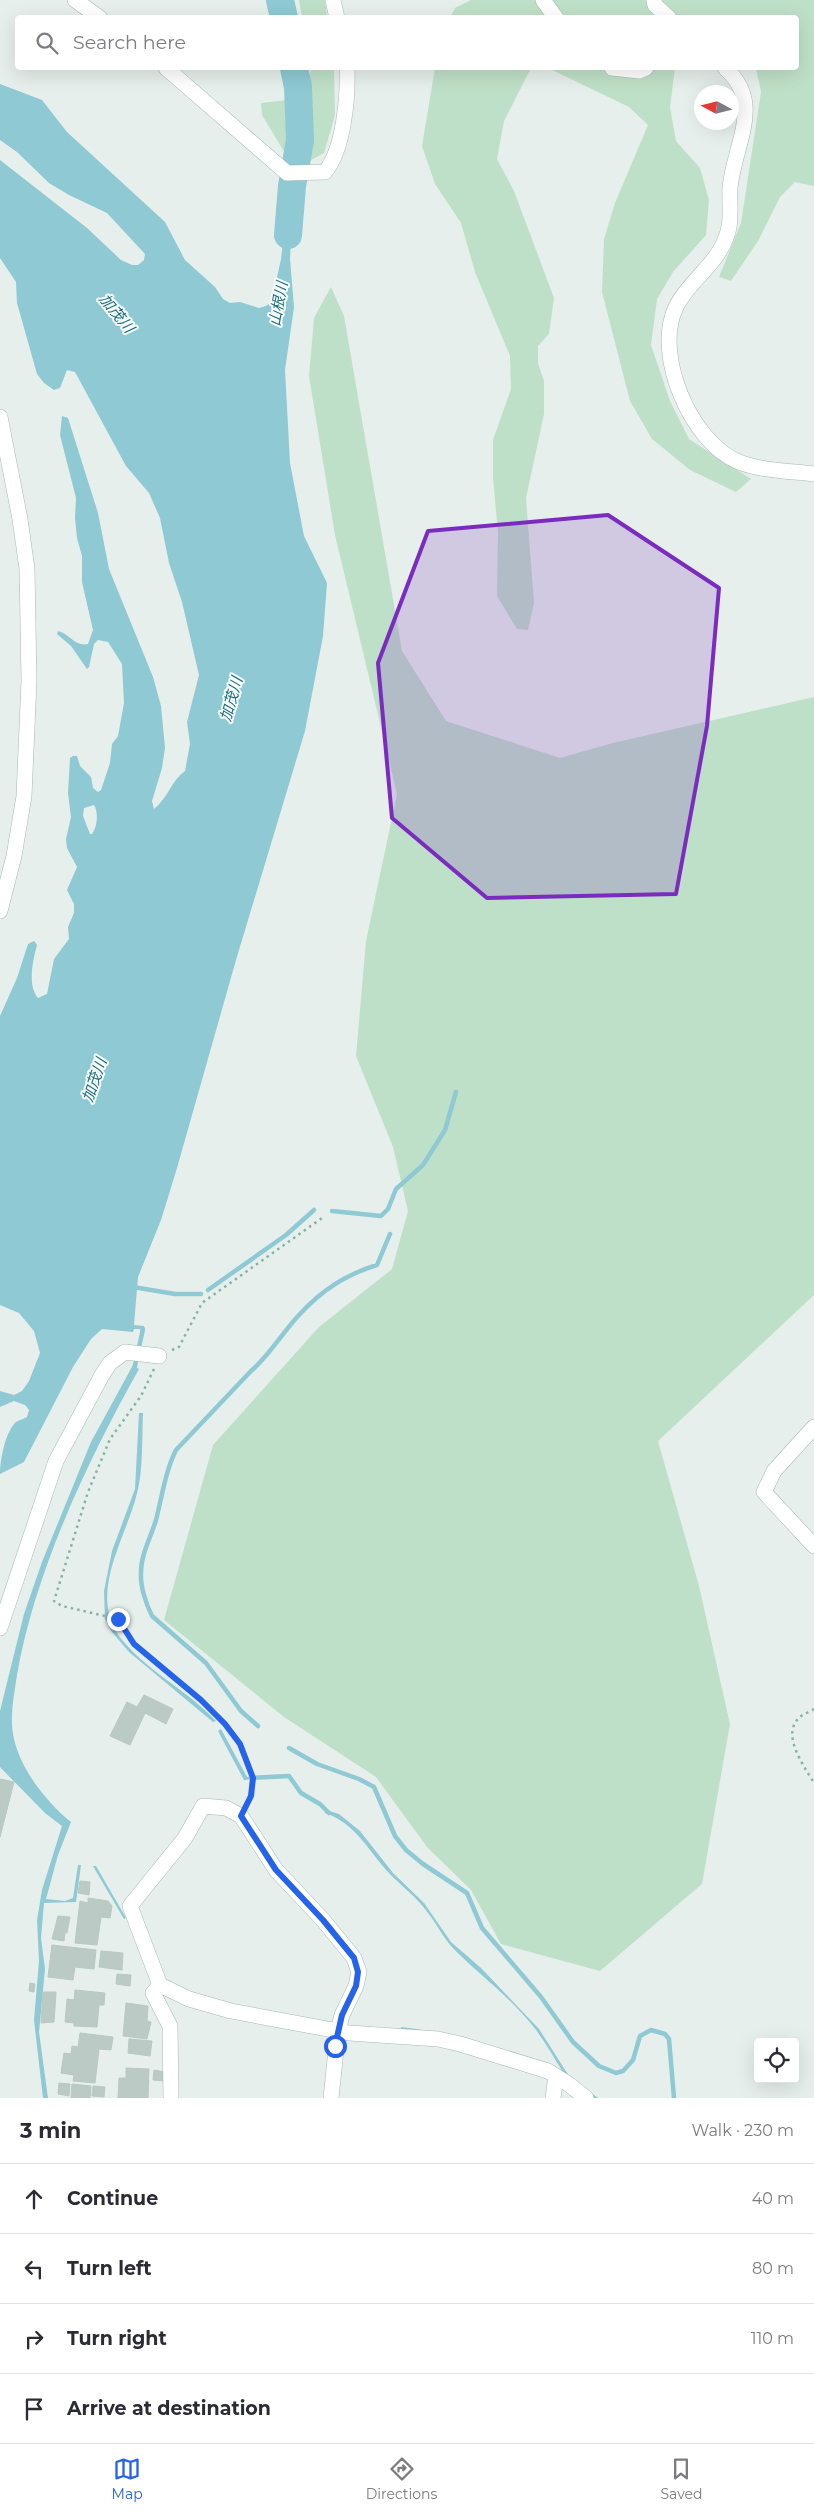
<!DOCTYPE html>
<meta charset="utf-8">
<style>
:root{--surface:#fff;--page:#f2f2f3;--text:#2b2b33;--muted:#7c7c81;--line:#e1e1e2;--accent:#2563eb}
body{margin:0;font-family:Montserrat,"Noto Sans JP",sans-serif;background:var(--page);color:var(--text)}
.controls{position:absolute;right:15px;bottom:15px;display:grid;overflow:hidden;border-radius:5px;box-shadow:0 5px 20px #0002}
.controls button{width:45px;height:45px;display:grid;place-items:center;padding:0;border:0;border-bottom:1px solid var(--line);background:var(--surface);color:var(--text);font:25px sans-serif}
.compass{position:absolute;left:694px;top:85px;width:45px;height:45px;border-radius:50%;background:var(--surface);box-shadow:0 5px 20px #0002;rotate:277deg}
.stop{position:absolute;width:15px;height:15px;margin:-11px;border:4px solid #2563eb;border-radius:50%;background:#fff}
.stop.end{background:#2563eb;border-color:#fff;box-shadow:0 1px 5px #0008}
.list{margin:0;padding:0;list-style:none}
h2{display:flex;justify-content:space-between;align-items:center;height:65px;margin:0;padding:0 20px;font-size:21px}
h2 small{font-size:16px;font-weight:400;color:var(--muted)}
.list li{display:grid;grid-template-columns:32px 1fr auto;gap:15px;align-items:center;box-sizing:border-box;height:70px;padding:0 20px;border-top:1px solid var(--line)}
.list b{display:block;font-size:19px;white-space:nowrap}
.list em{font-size:16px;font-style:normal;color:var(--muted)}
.icon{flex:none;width:28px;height:28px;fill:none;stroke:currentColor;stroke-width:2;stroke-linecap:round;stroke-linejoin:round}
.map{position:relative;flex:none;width:814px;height:2098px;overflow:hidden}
.search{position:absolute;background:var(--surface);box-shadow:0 5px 20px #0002;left:15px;right:15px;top:15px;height:55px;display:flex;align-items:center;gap:12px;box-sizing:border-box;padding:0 18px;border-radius:5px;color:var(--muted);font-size:19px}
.sheet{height:345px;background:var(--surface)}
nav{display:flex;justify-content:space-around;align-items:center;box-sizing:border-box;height:70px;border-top:1px solid var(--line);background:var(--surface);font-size:14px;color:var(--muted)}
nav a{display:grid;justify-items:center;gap:2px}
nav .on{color:var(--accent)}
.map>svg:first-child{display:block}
.green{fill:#bfe0c8}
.water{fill:#8ec9d4;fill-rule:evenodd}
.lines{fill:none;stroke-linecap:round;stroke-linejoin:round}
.stream{stroke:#8ec9d4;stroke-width:4.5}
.river{stroke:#8ec9d4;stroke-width:28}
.building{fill:#bbcac4;stroke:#b8c9c2}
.minor-casing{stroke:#a8b8b2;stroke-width:16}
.path{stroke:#86b3a5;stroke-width:2.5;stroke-dasharray:2.5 4;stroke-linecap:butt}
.minor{stroke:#fff;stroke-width:15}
.route{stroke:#2563eb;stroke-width:6}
.marked{fill:#7b2cbf;fill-opacity:0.2;stroke:#7b2cbf;stroke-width:4;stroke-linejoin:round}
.labels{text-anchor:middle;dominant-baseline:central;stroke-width:4;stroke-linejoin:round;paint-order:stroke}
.water-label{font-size:15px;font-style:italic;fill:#1c6f80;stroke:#f7fbf9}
</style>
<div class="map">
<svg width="814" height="2098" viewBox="0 0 814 2098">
<rect width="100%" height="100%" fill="#e6efeb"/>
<g class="green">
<path d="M299,0H325L327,17H302Z"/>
<path d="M471,0H814V186L795,182L780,197L758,241L731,281L719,277L741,223L761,92L756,68H796V18H450L455,8Z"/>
<path d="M311,68H334L335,115L324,153L304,164L288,158L262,115L261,103L306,98Z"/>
<path d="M435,68H675L670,107L676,141L700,168L709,200L706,235L673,272L657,299L651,345L670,401L689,439L751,479L736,492L690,470L652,439L630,401L602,292L604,239L615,203L648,125L629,107L550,69L530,70L504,121L497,159L514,191L554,298L549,334L538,346V363L544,381V414L526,498L534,603L528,630L517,629L497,596L498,533L493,478V440L511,389L510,356L475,272L461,223L435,184L422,146Z"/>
<path d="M331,287L344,316L402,651L446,721L560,758L613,743L814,697V1295L658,1441L699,1586L730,1724L702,1884L600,1971L501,1944L471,1890L427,1847L376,1777L284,1717L164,1620L213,1445L319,1327L392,1269L408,1211L393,1147L356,1056L366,941L397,794L335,535L309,376L314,318Z"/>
</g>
<g class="water">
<path d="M0,84L42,100L67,132L165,222L185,260L215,287L223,299L230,303L240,302L259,308L266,306L272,301L281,259L288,199L293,201L290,259L294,307L285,370L290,463L304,536L327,583L323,636L305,731L236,960L177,1168L161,1220L138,1277L134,1325L144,1326V1333H141L140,1329H134L133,1332L102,1329L91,1339L73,1367L24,1462L0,1474C0,1461 5,1432 16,1422C19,1420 24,1419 27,1417L29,1410L25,1405L14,1401L0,1407V1391L14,1395L22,1391L29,1381L40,1353L34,1331L19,1313L0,1305V1016L17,978L28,944L34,941L37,945C33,960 27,985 38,998L47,994L54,959L69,939L68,927L74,913V904L67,890L77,867L67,848L66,839L71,817L68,793L70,758L73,756H77L80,766L91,777L93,788L98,792L101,790L110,763L112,744L118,736L124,703L122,664L108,642L98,640L94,644L89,667L87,669L71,646L57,634L58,631C70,634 75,647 88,644L93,630L82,582V556L77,538L75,518L76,498L60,435L62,416L68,418L98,513L109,569L153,677L161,706L165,748L162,768L152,801L154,809C167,799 172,780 185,771L190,744L187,722L199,675L182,602L169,563L160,518L149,493L126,466L75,372L67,370L60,388L54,390L44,383L37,374L17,303L16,282L0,258V160L87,228L121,260L132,265H138L144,260L145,254L107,213L69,195L49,183L17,152L0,140ZM94,805C99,813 97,827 92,834H90L83,816L84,808Z"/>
<path d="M133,1365L139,1369C88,1460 35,1571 17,1675C14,1696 9,1717 14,1739C21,1770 47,1803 71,1822L58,1855L46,1899L65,1901L73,1898L78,1865H81L76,1902L44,1903L41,1938L45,1969L39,2032L48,2098H43L34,2020L39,1961L37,1920L42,1890L62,1826L45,1813L0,1767V1711L24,1614L42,1562L91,1442Z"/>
<path d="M139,1413H143C142,1435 143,1469 138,1489C128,1537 84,1595 123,1641C150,1673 188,1691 216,1721L213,1722L129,1652L112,1632L105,1619L104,1591L112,1551L135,1489Z"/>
<path d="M221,1729L247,1777L254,1776V1779L244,1780L218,1731Z"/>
<path d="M326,1810L339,1814L360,1831L393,1873L424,1903L451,1942L481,1968L539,2029L569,2076L598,2098H593L560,2073L401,2029V2027C457,2033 509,2054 563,2072C554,2058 546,2043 536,2030C512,1998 479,1975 452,1947C442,1936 437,1924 428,1913C417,1897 401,1886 388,1872C368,1850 355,1823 325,1813Z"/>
<path d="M93,1866H96L126,1918L124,1919Z"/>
</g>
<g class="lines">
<g class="stream">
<path d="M332,1211L381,1216L388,1209L396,1189L423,1165L445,1130L456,1092"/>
<path d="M133,1287L175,1294H201"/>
<path d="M208,1290L286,1235L314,1210"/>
<path d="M134,1370L143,1329"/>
<path d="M258,1726L241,1711L206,1663L152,1616C146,1604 140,1586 141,1572C141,1554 151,1537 156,1520C162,1497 165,1472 176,1450L251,1371C270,1355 282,1333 299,1315C322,1290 345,1275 377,1265L390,1234"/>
<path d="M289,1748L317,1764L359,1779L374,1787L395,1836L406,1850L423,1864L467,1893L482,1928L541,1997L573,2042L599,2066L616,2073L623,2071L633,2060L640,2036L651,2030L665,2034L669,2039L674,2098"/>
<path d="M251,1778L289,1776L301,1793L320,1804L329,1813"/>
</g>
<g class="river">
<path d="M280,0L284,18"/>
<path d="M288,235L292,186L300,140L298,87L294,68"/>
</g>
</g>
<g class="building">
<path d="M144,1695L173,1709L166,1724L145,1713L130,1745L110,1736L127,1702L137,1707Z"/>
<path d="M0,1779L14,1782L0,1837Z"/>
<path d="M80,1881L90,1882L89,1895L78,1893Z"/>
<path d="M88,1898L108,1901L112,1906L110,1918L101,1917L97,1945L75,1943L80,1901L88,1903Z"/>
<path d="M58,1916L70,1917L67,1933H65L64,1941L52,1939Z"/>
<path d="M52,1945L96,1950L94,1969L75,1967L73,1980L48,1977Z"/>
<path d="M101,1951L123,1953L122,1970L99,1967Z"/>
<path d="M117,1974L131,1975L130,1986L116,1984Z"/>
<path d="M30,1983L35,1984L34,1992L29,1991Z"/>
<path d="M75,1990L105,1993L104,2005H99L97,2027L74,2026V2023L65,2022L67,1999L74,2000Z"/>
<path d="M43,1992H56L54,2022L41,2023Z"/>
<path d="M126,2003L148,2006L147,2021L151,2022L147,2039L123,2036Z"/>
<path d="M80,2033L113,2037L111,2050L99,2049L95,2083L73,2081L74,2075L61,2073L64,2053L71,2054L72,2046L78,2047Z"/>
<path d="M129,2039L152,2041L150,2056L128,2053Z"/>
<path d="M126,2068L149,2069L148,2098H118L119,2078H126Z"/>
<path d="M154,2070L165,2072L164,2081L153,2080Z"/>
<path d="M59,2083L70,2084L69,2096L58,2094Z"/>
<path d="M72,2084L91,2086L90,2098H71Z"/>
<path d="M93,2086L105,2087L104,2097L92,2096Z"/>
</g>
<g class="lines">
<defs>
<g id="minor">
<path d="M75,0L100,18"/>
<path d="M333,0L337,18"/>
<path d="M543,0L556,18"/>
<path d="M654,0L655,5L669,18"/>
<path d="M166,68L287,173L325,172C344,149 348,97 347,68"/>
<path d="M612,68L639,71L646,68"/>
<path d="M725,68C765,103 734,144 730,188C729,206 733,223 725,240C715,266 688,282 676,307C653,354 691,443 739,462C762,471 790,471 814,474"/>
<path d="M0,417L20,519L27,569L29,681L24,796L14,856L0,911"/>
<path d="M814,1427L774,1471L764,1492L814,1546"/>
<path d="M0,1628L56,1461L102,1375L110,1363L125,1352L159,1356"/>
<path d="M160,1985L130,1906L185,1838L203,1806L226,1808L241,1816L276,1870L323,1920L354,1958L359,1972L356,1986L342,2015L338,2031L331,2098"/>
<path d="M171,2098L170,2026L153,1993L160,1985L189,1999L231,2011L349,2033L438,2039L460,2044L548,2071L567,2083L586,2098"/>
<path d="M553,2098L556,2076"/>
</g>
</defs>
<use href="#minor" class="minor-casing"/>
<g class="path">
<path d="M172,1350L179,1347L202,1303L322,1218"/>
<path d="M154,1369L141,1396L110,1439L88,1492L54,1601L62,1606L118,1619C124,1627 129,1638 135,1644C174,1684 227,1709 247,1763C253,1778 254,1789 247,1803"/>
<path d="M814,1709C810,1712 803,1714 800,1717C780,1734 804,1766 814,1783"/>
</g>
<use href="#minor" class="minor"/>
</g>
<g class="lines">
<path class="route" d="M118,1619L134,1644L201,1700L225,1724L240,1744L253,1778L251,1796L241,1816L276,1870L323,1920L354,1958L358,1972L356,1986L342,2015L335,2046"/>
</g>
<path class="marked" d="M608,515L719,588L707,726L676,894L487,898L392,818L378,663L428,531Z"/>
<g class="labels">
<g class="water-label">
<text transform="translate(278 304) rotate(-80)">山根川</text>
<text transform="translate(117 313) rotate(51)">加茂川</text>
<text transform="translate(231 699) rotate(-74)">加茂川</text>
<text transform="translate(94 1080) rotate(-71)">加茂川</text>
</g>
</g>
</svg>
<div class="controls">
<button><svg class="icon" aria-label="locate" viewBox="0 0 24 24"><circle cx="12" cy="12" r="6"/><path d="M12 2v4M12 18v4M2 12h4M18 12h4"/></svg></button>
</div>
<svg class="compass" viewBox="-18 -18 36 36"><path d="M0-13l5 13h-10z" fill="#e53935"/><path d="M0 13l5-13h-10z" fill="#7c7c81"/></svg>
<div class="stop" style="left:335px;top:2046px"></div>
<div class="stop end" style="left:118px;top:1619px"></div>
<div class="search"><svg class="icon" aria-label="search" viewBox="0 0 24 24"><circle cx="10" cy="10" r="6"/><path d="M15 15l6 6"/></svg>Search here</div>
</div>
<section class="sheet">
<h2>3 min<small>Walk · 230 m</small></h2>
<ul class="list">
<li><svg class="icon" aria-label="ahead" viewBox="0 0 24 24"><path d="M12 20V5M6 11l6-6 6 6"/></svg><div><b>Continue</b></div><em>40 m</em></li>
<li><svg class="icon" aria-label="left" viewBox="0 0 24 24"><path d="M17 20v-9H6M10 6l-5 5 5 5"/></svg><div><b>Turn left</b></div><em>80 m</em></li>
<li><svg class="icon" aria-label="right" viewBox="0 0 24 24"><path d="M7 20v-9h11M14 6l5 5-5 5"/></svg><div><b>Turn right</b></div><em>110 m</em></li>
<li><svg class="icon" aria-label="arrive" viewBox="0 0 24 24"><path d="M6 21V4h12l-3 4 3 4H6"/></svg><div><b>Arrive at destination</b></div></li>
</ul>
</section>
<nav>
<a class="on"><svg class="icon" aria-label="map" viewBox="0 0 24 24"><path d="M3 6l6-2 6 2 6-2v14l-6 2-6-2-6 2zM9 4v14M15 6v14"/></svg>Map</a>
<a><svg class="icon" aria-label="directions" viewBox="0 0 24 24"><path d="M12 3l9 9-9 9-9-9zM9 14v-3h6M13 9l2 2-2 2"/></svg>Directions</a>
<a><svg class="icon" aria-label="saved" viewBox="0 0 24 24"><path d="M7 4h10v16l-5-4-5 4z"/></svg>Saved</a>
</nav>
